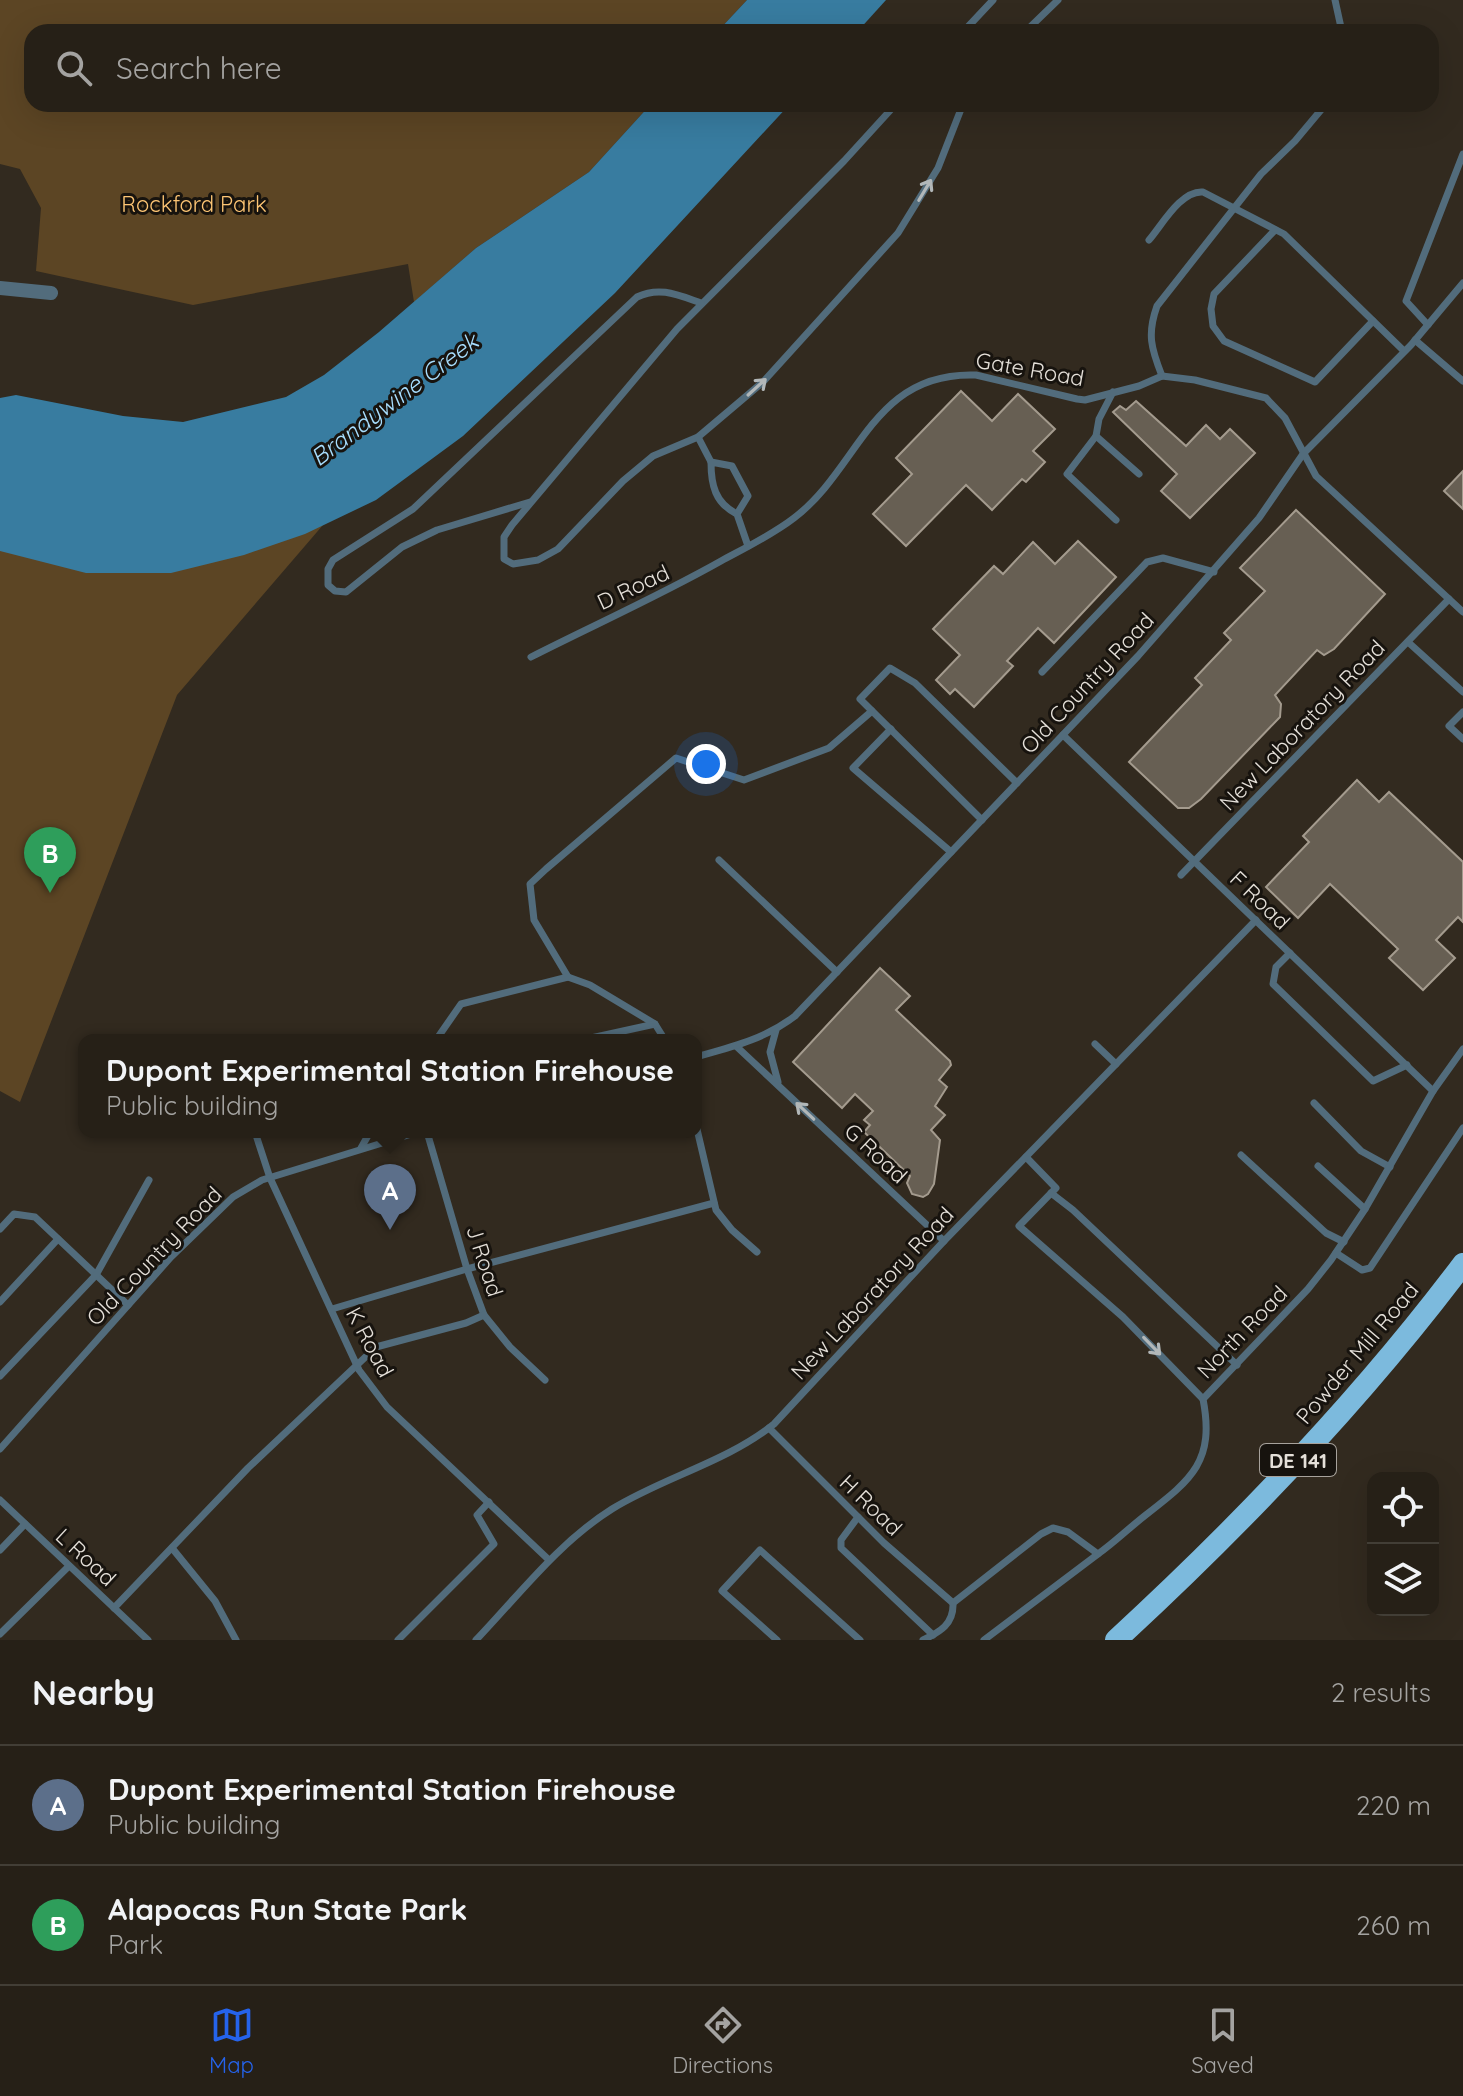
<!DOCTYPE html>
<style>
:root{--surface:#262017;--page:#322d24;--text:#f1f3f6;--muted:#a4a3a1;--line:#423e36;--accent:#2563eb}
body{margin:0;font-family:Quicksand,sans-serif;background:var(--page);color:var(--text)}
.controls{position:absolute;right:24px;bottom:24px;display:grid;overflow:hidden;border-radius:16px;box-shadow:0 8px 32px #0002}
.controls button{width:72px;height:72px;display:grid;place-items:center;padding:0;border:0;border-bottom:2px solid var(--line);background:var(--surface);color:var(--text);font:40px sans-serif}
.you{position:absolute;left:706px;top:764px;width:28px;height:28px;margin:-20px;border:6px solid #fff;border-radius:50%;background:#1a73e8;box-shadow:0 0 0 12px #1a73e833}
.badge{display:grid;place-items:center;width:52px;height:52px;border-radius:50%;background:var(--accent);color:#fff;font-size:26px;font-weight:700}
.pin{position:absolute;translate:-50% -66px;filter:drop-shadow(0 2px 4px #0008)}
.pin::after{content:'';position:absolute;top:42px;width:28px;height:24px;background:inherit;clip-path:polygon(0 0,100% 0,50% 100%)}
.popup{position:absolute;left:78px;top:1034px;width:624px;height:104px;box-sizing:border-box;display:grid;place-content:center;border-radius:16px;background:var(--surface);filter:drop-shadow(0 2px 6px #0005);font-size:26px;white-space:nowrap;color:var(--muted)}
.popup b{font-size:30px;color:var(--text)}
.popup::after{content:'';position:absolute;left:50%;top:100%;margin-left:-16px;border:16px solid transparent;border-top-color:var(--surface)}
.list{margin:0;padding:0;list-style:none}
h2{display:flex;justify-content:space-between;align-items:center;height:104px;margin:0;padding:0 32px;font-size:34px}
h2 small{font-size:26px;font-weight:400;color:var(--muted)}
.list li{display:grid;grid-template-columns:52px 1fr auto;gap:24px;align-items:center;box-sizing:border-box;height:120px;padding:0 32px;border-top:2px solid var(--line)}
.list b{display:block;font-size:30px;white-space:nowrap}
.list p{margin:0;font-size:26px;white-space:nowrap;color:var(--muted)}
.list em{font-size:26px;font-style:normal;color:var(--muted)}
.icon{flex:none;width:44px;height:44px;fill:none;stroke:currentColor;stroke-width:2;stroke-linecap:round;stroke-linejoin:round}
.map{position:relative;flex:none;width:1463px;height:1640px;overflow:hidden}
.search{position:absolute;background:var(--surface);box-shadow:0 8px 32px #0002;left:24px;right:24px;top:24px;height:88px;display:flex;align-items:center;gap:20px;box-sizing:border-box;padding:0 28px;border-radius:24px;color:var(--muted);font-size:30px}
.sheet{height:344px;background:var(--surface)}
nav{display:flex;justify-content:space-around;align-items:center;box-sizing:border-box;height:112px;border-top:2px solid var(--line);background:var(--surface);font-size:22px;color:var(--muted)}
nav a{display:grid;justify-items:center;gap:4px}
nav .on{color:var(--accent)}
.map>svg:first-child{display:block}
.green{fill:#5c4524}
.water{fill:#387ca0}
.building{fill:#675f53;stroke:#a49b8e;stroke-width:2}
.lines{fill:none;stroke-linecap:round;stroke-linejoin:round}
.service{stroke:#526c7c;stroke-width:7}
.minor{stroke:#526c7c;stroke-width:14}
.trunk{stroke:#7cbadd;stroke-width:22}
.oneway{stroke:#b2b7b8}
.labels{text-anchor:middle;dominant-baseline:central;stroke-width:6;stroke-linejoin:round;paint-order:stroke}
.shield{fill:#17130e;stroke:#a7a29c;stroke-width:2}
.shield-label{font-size:20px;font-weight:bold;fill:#e5e0d9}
.park-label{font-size:22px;fill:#fdc574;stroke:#17130e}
.street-label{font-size:22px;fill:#e5e0d9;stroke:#17130e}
.water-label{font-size:24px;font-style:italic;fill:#a7ddfd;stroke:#17130e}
</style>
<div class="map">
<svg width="1463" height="1640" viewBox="0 0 1463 1640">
<rect width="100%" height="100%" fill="#322a1f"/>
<g class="green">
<path d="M0,0H747L717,32H32V104H651L589,172L476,248L414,302L408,264L193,305L36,271L41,208L20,169L0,164Z"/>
<path d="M0,457L304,501L323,525L177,695L20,1102L0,1091Z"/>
</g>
<g class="water">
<path d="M747,0H886L857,32H717Z"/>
<path d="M651,104H790L615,293L463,436L376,500L305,534L244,555L171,573H86L0,551V398L16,395L123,416L183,422L286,397L324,375L379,332L476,248L589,172Z"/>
</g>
<g class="building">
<path d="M961,391L992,421L1018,394L1055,429L1033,451L1045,462L1026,482L1022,479L992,510L966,485L906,546L873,514L912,474L896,458Z"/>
<path d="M1136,401L1186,446L1206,425L1220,439L1230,429L1255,453L1190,518L1161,491L1177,474L1113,412L1120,406L1126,410Z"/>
<path d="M1463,471V509L1444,491Z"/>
<path d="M1296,510L1385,594L1334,649L1324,655L1317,650L1275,695L1281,704L1280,717L1201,799L1189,808H1178L1129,762L1202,685L1195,678L1231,640L1224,633L1265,591L1240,568Z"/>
<path d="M1078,541L1116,577L1054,643L1038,628L1007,661L1013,666L974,707L955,689L950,694L936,680L960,655L933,629L994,566L1003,574L1033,542L1055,564Z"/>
<path d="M1357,780L1379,802L1389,792L1463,862V922L1458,917L1436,940L1455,958L1423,990L1389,958L1398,949L1330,884L1298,918L1266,887L1309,842L1303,836Z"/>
<path d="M880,968L910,996L896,1010L950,1061L951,1065L939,1080L947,1087L935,1106L945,1115L931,1130L940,1140L934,1184L928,1194L923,1197L912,1194L907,1183L910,1176L864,1132L870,1125L864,1120L873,1111L855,1094L842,1108L793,1062Z"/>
</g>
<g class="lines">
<g class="service">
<path d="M1335,0L1342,32"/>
<path d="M963,32L993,0"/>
<path d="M1025,32L1058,0"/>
<path d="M896,104L844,161L677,329L512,525L504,537V559L513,564L538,560L558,549L623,481L653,456L698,437L763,382L898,233L938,168L963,104"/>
<path d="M1275,230L1214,294L1211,309L1213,326L1224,341L1315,382L1373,321"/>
<path d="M1149,240C1162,225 1181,190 1203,192L1284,234L1404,351"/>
<path d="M1428,325L1406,301L1463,154"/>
<path d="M1415,340L1463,381"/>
<path d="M1162,376C1151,348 1147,334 1157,306L1261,174L1295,141L1326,104"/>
<path d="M1113,392L1099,419L1096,436L1067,474L1116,520"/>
<path d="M1096,436L1139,474"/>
<path d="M698,437L711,462"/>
<path d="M530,502L437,530L402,547L346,592L335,591L328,585V569L333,560L413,509L637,297C660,286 678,295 701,303"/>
<path d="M737,514L748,496L732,466L711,462C711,485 715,503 737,514L748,546"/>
<path d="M1408,642L1463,692"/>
<path d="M531,657C594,625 659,596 721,561C745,548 772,535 794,518C860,468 872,371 976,375L1077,399L1085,400L1139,386L1162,376L1195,380L1266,398L1285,418L1316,476L1463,612"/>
<path d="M1042,672L1147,562L1163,558L1214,572"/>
<path d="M1463,712L1449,726L1463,739"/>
<path d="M891,729L853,768L951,852"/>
<path d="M1063,735L1433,1091"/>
<path d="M982,820L860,699L890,668L915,683L1017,783"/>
<path d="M719,860L837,972"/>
<path d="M1181,875L1449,599"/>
<path d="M1290,953L1276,967L1273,984L1373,1081L1407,1065"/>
<path d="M568,977L534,920L530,884L546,869L676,758L744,780L829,748L872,711"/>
<path d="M776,1030L770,1052L778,1082"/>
<path d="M436,1040L461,1004L568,977L590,985L655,1024L665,1040"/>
<path d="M582,1040L655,1024"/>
<path d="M1095,1044L1116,1064"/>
<path d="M736,1046L944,1241"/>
<path d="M696,1057C732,1047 765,1039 795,1016L1138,656L1259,518L1303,454L1411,345L1463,283"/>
<path d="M1314,1103L1361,1151L1390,1167"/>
<path d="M696,1125L716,1210L732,1230L757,1252"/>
<path d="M255,1132L270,1178L359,1370L387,1407L549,1560"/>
<path d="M427,1132L467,1269L484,1315L510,1347L545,1380"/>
<path d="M361,1148L370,1132"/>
<path d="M1241,1155L1326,1233L1344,1242"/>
<path d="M1026,1157L1056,1188L1019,1226L1123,1317L1203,1399"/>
<path d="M1318,1166L1365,1209"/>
<path d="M1051,1193L1073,1210L1237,1365"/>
<path d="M0,1229L14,1214L35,1217L128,1305"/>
<path d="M1336,1253L1362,1270L1370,1268L1463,1128"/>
<path d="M0,1302L58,1239"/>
<path d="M332,1309L467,1269L714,1203"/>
<path d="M0,1376L96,1275L149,1180"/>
<path d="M769,1428L884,1543L953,1603"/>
<path d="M0,1449L171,1257L233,1197L262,1180L418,1132"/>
<path d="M0,1500L148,1640"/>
<path d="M858,1517L841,1540V1548L933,1635"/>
<path d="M172,1548L215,1601L236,1640"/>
<path d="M0,1550L25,1524"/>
<path d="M114,1608L248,1468L376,1347L466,1323L484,1315"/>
<path d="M0,1634L69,1566"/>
<path d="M398,1640L494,1544L477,1515L489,1502"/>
<path d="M476,1640C519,1595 558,1543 612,1509C664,1477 727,1462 774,1424L944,1241L1256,920"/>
<path d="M777,1640L722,1591L760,1550L860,1640"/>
<path d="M923,1640C940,1632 954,1624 953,1603L1041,1534L1053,1528L1068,1532L1098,1554C1115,1542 1130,1527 1147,1514C1192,1479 1215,1461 1203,1399L1308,1289L1331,1260L1365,1209L1433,1091L1463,1049"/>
<path d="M984,1640L1098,1554"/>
</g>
<path class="minor" d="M0,288L51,293"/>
<path class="trunk" d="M1116,1640C1242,1524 1360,1401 1463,1264"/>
</g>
<defs><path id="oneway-shaft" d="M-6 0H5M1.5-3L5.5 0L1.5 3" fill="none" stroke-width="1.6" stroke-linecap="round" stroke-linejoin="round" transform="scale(2)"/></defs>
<g class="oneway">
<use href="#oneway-shaft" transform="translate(925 190) rotate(-59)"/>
<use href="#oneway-shaft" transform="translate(757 387) rotate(-42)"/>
<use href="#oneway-shaft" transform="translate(805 1111) rotate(-137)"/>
<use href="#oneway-shaft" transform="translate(1152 1346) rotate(46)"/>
</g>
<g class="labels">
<rect class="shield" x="1260" y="1444" width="76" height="32" rx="6"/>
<g class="shield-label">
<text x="1298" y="1460">DE 141</text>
</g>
<g class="park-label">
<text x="194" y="204">Rockford Park</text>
</g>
<g class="street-label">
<text transform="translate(1030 369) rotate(10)">Gate Road</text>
<text transform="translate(633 587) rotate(-25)">D Road</text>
<text transform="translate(1087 683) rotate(-47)">Old Country Road</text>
<text transform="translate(1302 725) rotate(-46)">New Laboratory Road</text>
<text transform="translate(1260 900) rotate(44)">F Road</text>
<text transform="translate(876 1153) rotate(43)">G Road</text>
<text transform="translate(154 1256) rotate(-46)">Old Country Road</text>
<text transform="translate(485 1261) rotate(72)">J Road</text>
<text transform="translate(872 1293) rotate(-47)">New Laboratory Road</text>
<text transform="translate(1242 1332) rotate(-46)">North Road</text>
<text transform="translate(370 1342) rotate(62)">K Road</text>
<text transform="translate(1357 1353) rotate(-50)">Powder Mill Road</text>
<text transform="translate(871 1505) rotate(44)">H Road</text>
<text transform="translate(86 1557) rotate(43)">L Road</text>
</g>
<g class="water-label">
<text transform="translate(394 399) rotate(-37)">Brandywine Creek</text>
</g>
</g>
</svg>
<div class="controls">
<button><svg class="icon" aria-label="locate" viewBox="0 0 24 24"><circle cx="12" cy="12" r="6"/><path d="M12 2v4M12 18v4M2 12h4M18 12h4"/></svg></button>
<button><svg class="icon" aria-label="layers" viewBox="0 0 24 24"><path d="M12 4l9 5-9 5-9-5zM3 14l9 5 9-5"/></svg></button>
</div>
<div class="you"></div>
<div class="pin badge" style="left:390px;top:1230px;background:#5c6f8a">A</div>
<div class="popup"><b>Dupont Experimental Station Firehouse</b>Public building</div>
<div class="pin badge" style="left:50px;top:893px;background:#2e9e5b">B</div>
<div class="search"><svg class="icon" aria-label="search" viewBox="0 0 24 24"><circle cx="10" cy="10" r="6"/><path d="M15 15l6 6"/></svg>Search here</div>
</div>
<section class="sheet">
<h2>Nearby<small>2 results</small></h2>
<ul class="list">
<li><span class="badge" style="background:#5c6f8a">A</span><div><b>Dupont Experimental Station Firehouse</b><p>Public building</p></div><em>220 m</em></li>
<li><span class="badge" style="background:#2e9e5b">B</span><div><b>Alapocas Run State Park</b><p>Park</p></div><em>260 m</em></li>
</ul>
</section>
<nav>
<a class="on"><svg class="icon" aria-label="map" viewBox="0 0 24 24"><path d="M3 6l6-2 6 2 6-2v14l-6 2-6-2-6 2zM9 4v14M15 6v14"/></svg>Map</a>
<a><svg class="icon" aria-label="directions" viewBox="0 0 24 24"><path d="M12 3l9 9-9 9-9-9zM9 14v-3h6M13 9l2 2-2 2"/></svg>Directions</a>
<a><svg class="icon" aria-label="saved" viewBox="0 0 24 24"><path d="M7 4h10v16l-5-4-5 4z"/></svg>Saved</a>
</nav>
